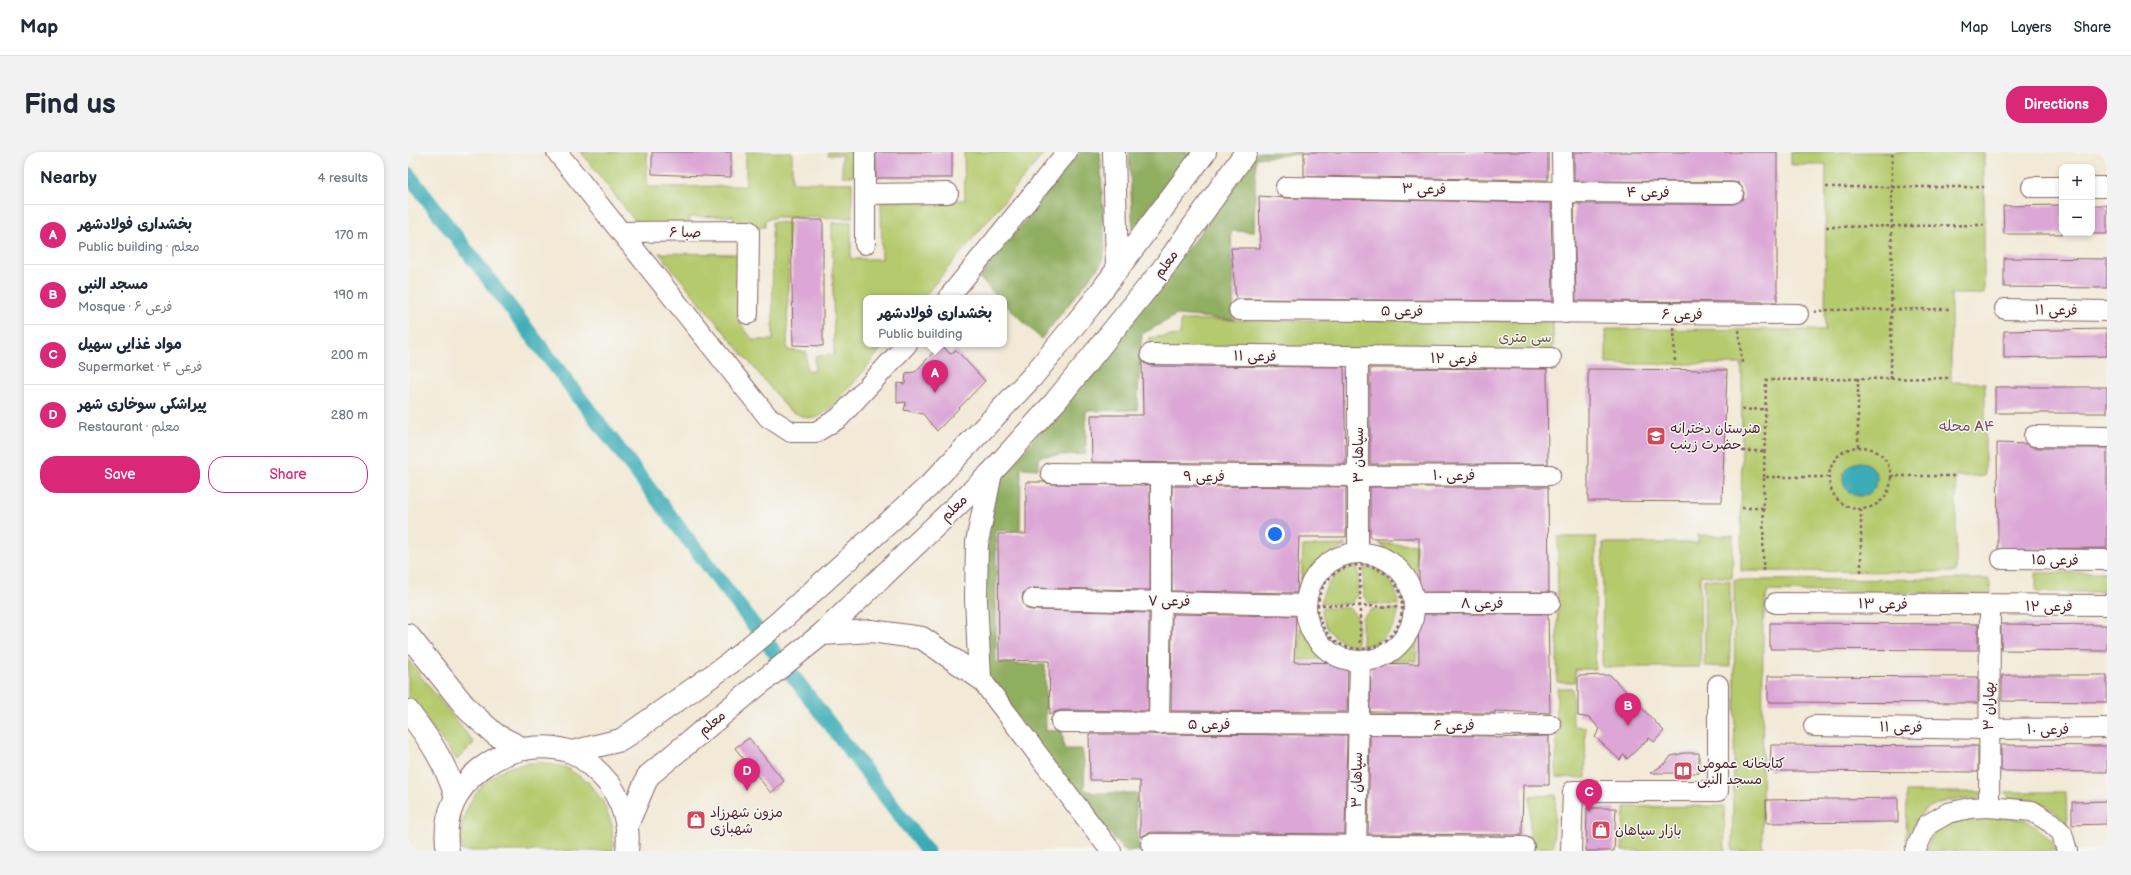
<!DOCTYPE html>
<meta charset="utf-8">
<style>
:root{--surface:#fff;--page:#f2f2f3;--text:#1f2937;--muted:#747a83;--line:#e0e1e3;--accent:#db2777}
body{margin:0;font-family:"Balsamiq Sans","Playpen Sans Arabic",sans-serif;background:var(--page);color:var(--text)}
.controls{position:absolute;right:12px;top:12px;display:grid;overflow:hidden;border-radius:8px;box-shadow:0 2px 6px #0003}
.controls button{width:36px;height:36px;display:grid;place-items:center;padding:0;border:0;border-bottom:1px solid var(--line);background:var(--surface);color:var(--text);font:20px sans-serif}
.you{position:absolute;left:867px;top:382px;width:14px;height:14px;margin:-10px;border:3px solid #fff;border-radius:50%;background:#1a73e8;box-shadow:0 0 0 6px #1a73e833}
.badge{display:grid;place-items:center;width:26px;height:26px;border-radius:50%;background:var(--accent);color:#fff;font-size:13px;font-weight:700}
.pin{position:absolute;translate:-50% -33px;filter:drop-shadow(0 1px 2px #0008)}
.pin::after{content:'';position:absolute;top:21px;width:14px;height:12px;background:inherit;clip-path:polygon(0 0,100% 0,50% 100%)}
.popup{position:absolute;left:455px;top:143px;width:144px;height:52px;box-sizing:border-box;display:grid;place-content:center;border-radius:8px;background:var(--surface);filter:drop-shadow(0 1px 3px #0005);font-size:13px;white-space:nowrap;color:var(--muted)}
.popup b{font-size:15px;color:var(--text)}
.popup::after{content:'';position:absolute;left:50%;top:100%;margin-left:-8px;border:8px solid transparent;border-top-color:var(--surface)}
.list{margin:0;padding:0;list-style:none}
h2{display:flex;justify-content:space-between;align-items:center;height:52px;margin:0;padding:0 16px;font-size:17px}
h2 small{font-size:13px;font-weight:400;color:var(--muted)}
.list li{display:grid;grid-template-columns:26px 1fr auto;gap:12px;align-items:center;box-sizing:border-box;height:60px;padding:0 16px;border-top:1px solid var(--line)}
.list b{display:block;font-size:15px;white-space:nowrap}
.list p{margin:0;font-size:13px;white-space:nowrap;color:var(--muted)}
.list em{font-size:13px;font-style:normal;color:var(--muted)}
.actions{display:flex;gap:8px;padding:12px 16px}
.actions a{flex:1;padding:9px 0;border:1px solid var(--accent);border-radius:16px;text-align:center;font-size:14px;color:var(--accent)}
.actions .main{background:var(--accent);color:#fff}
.map{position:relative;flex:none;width:1699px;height:699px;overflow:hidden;border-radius:16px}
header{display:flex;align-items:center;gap:24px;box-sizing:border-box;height:56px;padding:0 20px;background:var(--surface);border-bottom:1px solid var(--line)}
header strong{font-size:19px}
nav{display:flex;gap:22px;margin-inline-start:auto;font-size:14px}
.intro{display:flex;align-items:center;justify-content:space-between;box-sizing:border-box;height:96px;padding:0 24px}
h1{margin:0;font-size:28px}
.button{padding:10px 18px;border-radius:16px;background:var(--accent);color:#fff;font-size:14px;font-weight:700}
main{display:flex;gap:24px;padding:0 24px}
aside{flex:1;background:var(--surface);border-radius:16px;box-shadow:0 2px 6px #0003}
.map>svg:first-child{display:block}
.green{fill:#b5ca6d;stroke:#80744c}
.forest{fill:#90ae60;stroke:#6d6646}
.water{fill:#3aacb5;stroke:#426670}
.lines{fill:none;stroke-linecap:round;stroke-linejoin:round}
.canal{stroke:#3aacb5;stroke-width:15}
.building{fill:#dca7d6}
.minor-casing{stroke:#856667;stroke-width:22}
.major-casing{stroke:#856667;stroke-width:24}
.path{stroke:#856667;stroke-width:2.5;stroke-dasharray:3 3;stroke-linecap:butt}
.minor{stroke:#fff;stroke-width:20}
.major{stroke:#fff;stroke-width:22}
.labels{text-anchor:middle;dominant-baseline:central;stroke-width:3;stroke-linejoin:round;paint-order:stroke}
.street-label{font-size:14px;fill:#4a1f2b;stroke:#f6f6f2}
.park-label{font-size:14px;fill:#6a523f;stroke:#f6f6f2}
.poi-label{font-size:14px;fill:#4a1f2b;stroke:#f6f6f2;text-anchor:start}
.neighbourhood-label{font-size:15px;fill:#7d4f67;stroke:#f6f6f2}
</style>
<header>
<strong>Map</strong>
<nav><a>Map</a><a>Layers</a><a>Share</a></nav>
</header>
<div class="intro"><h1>Find us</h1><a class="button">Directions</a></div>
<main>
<aside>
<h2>Nearby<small>4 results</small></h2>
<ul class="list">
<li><span class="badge">A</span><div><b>بخشداری فولادشهر</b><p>Public building · معلم</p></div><em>170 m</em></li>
<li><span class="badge">B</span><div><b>مسجد النبی</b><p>Mosque · فرعی ۶</p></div><em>190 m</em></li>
<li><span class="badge">C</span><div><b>مواد غذایی سهیل</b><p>Supermarket · فرعی ۴</p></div><em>200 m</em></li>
<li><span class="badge">D</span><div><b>پیراشکی سوخاری شهر</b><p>Restaurant · معلم</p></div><em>280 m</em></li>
</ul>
<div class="actions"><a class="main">Save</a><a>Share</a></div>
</aside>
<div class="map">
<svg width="1699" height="699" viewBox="0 0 1699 699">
<rect width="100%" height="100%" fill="#f6f6f2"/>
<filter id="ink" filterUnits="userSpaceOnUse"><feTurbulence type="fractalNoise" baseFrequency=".025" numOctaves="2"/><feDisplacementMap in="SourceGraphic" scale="8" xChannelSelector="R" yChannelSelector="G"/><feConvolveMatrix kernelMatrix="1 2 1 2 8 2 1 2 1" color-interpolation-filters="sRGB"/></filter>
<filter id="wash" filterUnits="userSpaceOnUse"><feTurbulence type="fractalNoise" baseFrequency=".012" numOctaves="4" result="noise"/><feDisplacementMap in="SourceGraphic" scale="16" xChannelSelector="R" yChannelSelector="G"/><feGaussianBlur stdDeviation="0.9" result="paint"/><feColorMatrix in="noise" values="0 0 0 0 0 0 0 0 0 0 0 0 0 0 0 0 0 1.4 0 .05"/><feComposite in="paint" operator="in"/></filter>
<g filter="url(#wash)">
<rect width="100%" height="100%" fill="#f2e9d6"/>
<g class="green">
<path d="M173,0H239V35L338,34V0H384V30L444,31V66L368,65L357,68V75L326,76L325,64L281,65V76L234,78Z"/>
<path d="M420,0H447V24H434V3H420Z"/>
<path d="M556,0H637L515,146H458V192H477C464,207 424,263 407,266C398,267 389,262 381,258L251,101L332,102L331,170L345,188H365L364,70L381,71L379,198L398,200L399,219H407V204L426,203L424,71L443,70V107H474L473,49L557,48Z"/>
<path d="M1383,0H1576V142H1543V230L1577,231V324H1548V420L1333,419L1334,212H1198V177L1417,178L1418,13H1383Z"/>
<path d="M773,168L1145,169V201L740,197L741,186L772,183Z"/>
<path d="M1290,383L1325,384L1324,426L1292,423L1293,515H1194L1195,391H1290Z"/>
<path d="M1150,385H1188L1187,517H1167V530H1149Z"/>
<path d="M971,391L1008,393L1009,432L994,412Z"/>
<path d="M938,393C919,405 906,418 893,437L895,394Z"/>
<path d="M943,415H950V444L941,452H913C915,434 926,422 943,415Z"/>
<path d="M956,415C975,417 990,433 990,453L962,452L955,443Z"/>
<path d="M1699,420V440H1628V421Z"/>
<path d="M1296,427L1322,429V515L1297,514Z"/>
<path d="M1581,427L1583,442L1359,439L1355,472L1354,699H1324L1327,558L1326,428Z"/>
<path d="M914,456H941L950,465L949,494C930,492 913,476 914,456Z"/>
<path d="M964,457H990C990,475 973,493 954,494V466Z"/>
<path d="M1009,472L1008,509H975L998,490Z"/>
<path d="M892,475L904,491L920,507L891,508Z"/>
<path d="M0,508L66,591L49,608L0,545Z"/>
<path d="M1149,536H1164L1165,574L1177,575L1178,626L1148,625Z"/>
<path d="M131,610L157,615L179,629L195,649L204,673L205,699H54C47,664 71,623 106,614C114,612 123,611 131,610Z"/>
<path d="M1499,640H1575L1570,648C1549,646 1527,647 1511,664C1506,670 1505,681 1498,689Z"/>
<path d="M1598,640H1658L1659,673C1642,651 1629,648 1601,647Z"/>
<path d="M1148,643L1145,695L1122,696V644Z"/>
<path d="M1316,654L1317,699H1214L1216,655Z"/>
<path d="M1584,665L1616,667L1629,675L1648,693V699H1517L1526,680L1543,668Z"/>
</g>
<g class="forest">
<path d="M672,0H692L697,98L693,112L633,187L596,151V146H591L571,126Z"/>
<path d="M721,0H784L725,84Z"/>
<path d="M850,0H893L892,2L848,6L846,80L823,79L826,168L769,163L734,182L729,258L678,259V302L632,304L630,317L613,316L612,378L588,379V511L637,513L638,579L654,578L656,597H674L677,615L676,637L686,641H728L729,684L732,699H716L576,525L573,440L589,333L799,72Z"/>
</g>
<circle class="water" cx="1452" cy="327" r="17"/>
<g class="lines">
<path class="canal" d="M0,22L519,699"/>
</g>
<g id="blocks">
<g class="building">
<path d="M244,0H323V25L244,22Z"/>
<rect x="468" y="0" width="76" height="26"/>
<path d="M896,0H1140V28L896,24Z"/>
<path d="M1166,0H1369V150L1168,149L1166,52H1325L1335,47L1336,41L1331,31L1325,30L1166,29Z"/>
<path d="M851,44L878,46L1143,51L1145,149L828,147L823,96H852Z"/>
<path d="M1654,53V82H1596L1595,54Z"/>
<rect x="1684" y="53" width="15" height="29"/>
<path d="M383,68H415V194L385,193Z"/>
<path d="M1596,106L1699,107V136L1596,135Z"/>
<path d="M1699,177V204L1596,206V179Z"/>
<path d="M533,192L542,202L548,198L577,229L529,279L515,262L496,258L498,250L489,251V231L497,232L498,221L507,220Z"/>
<path d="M734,210L743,214L936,215L938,312L684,310L683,263H735Z"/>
<path d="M962,216L1139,217L1140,312H962Z"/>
<path d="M1180,217L1319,218L1314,350L1180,349Z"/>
<rect x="1587" y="235" width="112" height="26"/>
<path d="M1589,291L1619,292L1626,296H1699V396L1590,397Z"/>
<path d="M618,330H636L643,332L742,333V438L625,436L615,441L614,447L619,457L625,458L741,461L740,559L653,558L642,562L641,509L591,508L590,382H618Z"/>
<path d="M764,334L938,335V385H891L889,441L764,439Z"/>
<path d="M962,335H1140L1141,440H1011V386H962Z"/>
<path d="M764,462L888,464L886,510L935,511L940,514L939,560L763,559Z"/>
<path d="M1010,462H1140L1142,561L1087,559V561L962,560L963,511L1011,512Z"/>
<path d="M1362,471L1570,472V498L1362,497Z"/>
<path d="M1593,472L1699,473V499L1593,498Z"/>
<path d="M1202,523L1256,579L1246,590L1241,586L1219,607L1216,602L1212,608L1187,585L1192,577L1182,566L1170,564V524Z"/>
<path d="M1594,523H1699V550L1594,549Z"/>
<path d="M1360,524L1570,525V551L1360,550Z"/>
<path d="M681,582L939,583L937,682L743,680L732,685V629L682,628Z"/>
<path d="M962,583L1086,584V586L1141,584V633H1115L1114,683L960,682Z"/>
<path d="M341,586L376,629L363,641L327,596Z"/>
<path d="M1363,593L1570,594V620L1362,619Z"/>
<path d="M1593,593L1699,594V620L1593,619Z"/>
<path d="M1276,601H1291V621H1242L1258,611L1263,604Z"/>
<path d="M1490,646V670L1359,671L1358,648Z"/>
<path d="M1699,649V672L1664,673V650Z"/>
<path d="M1179,656H1208L1206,699H1178Z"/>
</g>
</g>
</g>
<g filter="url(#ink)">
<use href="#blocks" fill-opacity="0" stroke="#856667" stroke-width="1"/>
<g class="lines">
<defs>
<g id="minor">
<path d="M149,0L360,265L383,280H408L431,266L499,192"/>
<path d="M457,0V92"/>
<path d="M1154,0L1157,161"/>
<path d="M878,35L1155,40L1325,41"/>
<path d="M1624,35H1654"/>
<path d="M1684,35H1699"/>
<path d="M457,42L540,41"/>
<path d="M213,80L341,79L340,162"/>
<path d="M540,146L659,0"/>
<path d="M1597,157L1699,159"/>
<path d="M831,158L1390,162"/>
<path d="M743,202L1143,206"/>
<path d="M950,205V401"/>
<path d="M1626,284L1699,285"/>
<path d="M643,321L950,324L1142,323"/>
<circle cx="952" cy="455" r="54"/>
<path d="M1594,407L1699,408"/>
<path d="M625,447L897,453"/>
<path d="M1006,451H1142"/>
<path d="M1368,451L1699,453"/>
<path d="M572,526L703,699"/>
<path d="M653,570L1143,573"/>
<path d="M751,572L753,449V324"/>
<path d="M1406,574L1581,577L1699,576"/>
<path d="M1581,655L1582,454"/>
<path d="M743,692L1116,695"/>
<path d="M948,699L952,509"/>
<path d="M1163,699L1165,639H1310V533"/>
<path d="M1507,699L1519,673L1540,661L1562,656L1581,655L1624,659L1642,670L1654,681L1659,699"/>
</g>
<g id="major">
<path d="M706,0L709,116"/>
<path d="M414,482L463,479L514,486L572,526"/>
<path d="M0,483L60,558L88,583L116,597"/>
<path d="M572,526L568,447L569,390L583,321"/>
<path d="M0,559C22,588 37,610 48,645"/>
<path d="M164,600L213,588L322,511L370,471L521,334L624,225L682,154L797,0"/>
<path d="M219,673L240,624L345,537L414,482L583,321L647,250L754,118L838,0"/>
<path d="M40,699C27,631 101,579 163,600C175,604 194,623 202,633C215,652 222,675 219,699"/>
</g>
</defs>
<use href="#minor" class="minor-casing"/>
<use href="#major" class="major-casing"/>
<g class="path">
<path d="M1418,35H1576"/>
<path d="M1418,75L1576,73"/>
<path d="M1406,160L1417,158L1543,157"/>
<path d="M1266,176L1267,212"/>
<path d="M1331,178L1334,212"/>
<path d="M1450,226V295"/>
<path d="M1483,227L1484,0"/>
<path d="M1334,258L1357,257"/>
<circle cx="1452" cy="326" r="31"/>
<path d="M1334,299H1356"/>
<path d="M1483,324H1548"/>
<path d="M1356,325L1358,228L1543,226"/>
<path d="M1334,356H1355"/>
<path d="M1453,357V420"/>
<circle cx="952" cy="455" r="42"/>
<path d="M952,416V493"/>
<path d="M1355,419L1356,325H1421"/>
<path d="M914,453L990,455"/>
</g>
<use href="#minor" class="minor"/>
<use href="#major" class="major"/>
</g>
</g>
<defs>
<symbol id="school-square" viewBox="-11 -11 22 22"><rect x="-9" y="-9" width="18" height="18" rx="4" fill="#d1495b" stroke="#f6f6f2"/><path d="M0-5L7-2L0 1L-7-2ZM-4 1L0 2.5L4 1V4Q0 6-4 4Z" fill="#fff"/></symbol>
<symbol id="library-square" viewBox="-11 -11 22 22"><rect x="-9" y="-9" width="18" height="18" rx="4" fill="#d1495b" stroke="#f6f6f2"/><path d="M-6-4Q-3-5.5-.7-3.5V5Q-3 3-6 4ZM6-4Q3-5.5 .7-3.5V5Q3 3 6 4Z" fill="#fff"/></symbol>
<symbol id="shop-square" viewBox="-11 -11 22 22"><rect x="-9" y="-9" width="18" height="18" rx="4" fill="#d1495b" stroke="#f6f6f2"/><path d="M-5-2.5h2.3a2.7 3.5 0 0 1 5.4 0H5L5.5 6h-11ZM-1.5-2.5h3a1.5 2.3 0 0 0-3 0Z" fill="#fff"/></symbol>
</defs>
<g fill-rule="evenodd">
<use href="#school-square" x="1237" y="273" width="22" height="22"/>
<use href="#library-square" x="1264" y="608" width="22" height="22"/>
<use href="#shop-square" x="277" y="657" width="22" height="22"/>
<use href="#shop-square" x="1182" y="667" width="22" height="22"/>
</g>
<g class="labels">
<g class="street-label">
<text transform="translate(1016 37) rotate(1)">فرعی ۳</text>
<text x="1240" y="40">فرعی ۴</text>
<text x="277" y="80">صبا ۶</text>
<text transform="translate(758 112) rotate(-54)">معلم</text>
<text transform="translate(1648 158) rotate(1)">فرعی ۱۱</text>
<text transform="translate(994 159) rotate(1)">فرعی ۵</text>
<text x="1274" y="162">فرعی ۶</text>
<text transform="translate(847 204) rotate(1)">فرعی ۱۱</text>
<text x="1046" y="206">فرعی ۱۲</text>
<text transform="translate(950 303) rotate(-90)">سپاهان ۳</text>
<text x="1046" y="323">فرعی ۱۰</text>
<text x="796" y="324">فرعی ۹</text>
<text transform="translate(546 356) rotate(-44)">معلم</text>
<text transform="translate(1647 408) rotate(1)">فرعی ۱۵</text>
<text transform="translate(761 449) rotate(1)">فرعی ۷</text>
<text x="1074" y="451">فرعی ۸</text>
<text transform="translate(1475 452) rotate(1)">فرعی ۱۳</text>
<text x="1641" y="454">فرعی ۱۲</text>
<text transform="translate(1581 554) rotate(-89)">بهاران ۳</text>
<text transform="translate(304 571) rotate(-40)">معلم</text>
<text x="801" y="572">فرعی ۵</text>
<text x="1046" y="573">فرعی ۶</text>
<text transform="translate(1493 575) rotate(1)">فرعی ۱۱</text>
<text x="1640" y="577">فرعی ۱۰</text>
<text transform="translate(949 628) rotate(-89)">سپاهان ۳</text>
</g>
<g class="park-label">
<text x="1117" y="185">سی متری</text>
</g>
<g class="poi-label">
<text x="1262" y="276">هنرستان دخترانه<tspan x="1262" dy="16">حضرت زینب</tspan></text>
<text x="1289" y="611">کتابخانه عمومی<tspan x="1289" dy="16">مسجد النبی</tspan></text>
<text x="302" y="660">مزون شهرزاد<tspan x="302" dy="16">شهبازی</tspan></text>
<text x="1207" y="678">بازار سپاهان</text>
</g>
<g class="neighbourhood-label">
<text x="1559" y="274">محله A۴</text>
</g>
</g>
</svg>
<div class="controls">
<button>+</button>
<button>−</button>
</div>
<div class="you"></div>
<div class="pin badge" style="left:527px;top:241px">A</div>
<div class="popup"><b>بخشداری فولادشهر</b>Public building</div>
<div class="pin badge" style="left:1220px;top:574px">B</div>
<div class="pin badge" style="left:1181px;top:660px">C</div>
<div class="pin badge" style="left:339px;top:639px">D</div>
</div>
</main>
